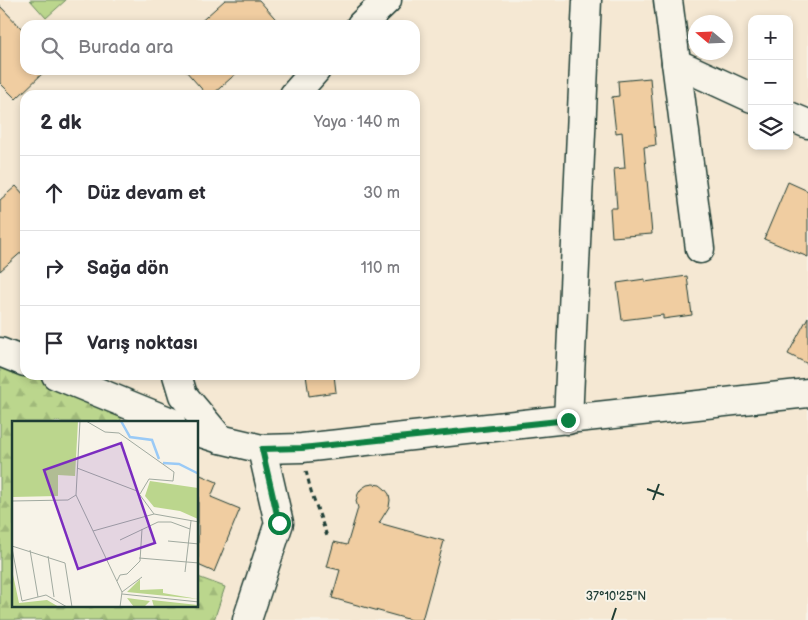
<!DOCTYPE html>
<html lang="tr">
<meta charset="utf-8">
<style>
:root{--surface:#fff;--page:#f2f2f3;--text:#2b2b33;--muted:#7c7c81;--line:#e1e1e2}
body{margin:0;font-family:"Balsamiq Sans",sans-serif;background:var(--page);color:var(--text)}
.controls{position:absolute;right:15px;top:15px;display:grid;overflow:hidden;border-radius:10px;box-shadow:0 2px 8px #0003}
.controls button{width:45px;height:45px;display:grid;place-items:center;padding:0;border:0;border-bottom:1px solid var(--line);background:var(--surface);color:var(--text);font:25px sans-serif}
.compass{position:absolute;left:688px;top:15px;width:45px;height:45px;border-radius:50%;background:var(--surface);box-shadow:0 2px 8px #0003;rotate:289deg}
.stop{position:absolute;width:15px;height:15px;margin:-11px;border:4px solid #0b8043;border-radius:50%;background:#fff}
.stop.end{background:#0b8043;border-color:#fff;box-shadow:0 1px 5px #0008}
.list{margin:0;padding:0;list-style:none}
h2{display:flex;justify-content:space-between;align-items:center;height:65px;margin:0;padding:0 20px;font-size:21px}
h2 small{font-size:16px;font-weight:400;color:var(--muted)}
.list li{display:grid;grid-template-columns:32px 1fr auto;gap:15px;align-items:center;box-sizing:border-box;height:75px;padding:0 20px;border-top:1px solid var(--line)}
.list b{display:block;font-size:19px;white-space:nowrap}
.list em{font-size:16px;font-style:normal;color:var(--muted)}
.icon{flex:none;width:28px;height:28px;fill:none;stroke:currentColor;stroke-width:2;stroke-linecap:round;stroke-linejoin:round}
.map{position:relative;flex:none;width:808px;height:620px;overflow:hidden}
.search{position:absolute;background:var(--surface);box-shadow:0 2px 8px #0003;left:20px;top:20px;width:400px;height:55px;display:flex;align-items:center;gap:12px;box-sizing:border-box;padding:0 18px;border-radius:15px;color:var(--muted);font-size:19px}
.panel{position:absolute;background:var(--surface);box-shadow:0 2px 8px #0003;left:20px;top:90px;width:400px;height:290px;border-radius:15px}
.map>svg:first-child{display:block}
.built{fill:#f5e8d3;fill-rule:evenodd}
.forest{fill:url(#forest-firs);stroke:#6d8a60}
.park{fill:#bbd68d;stroke:#6d8a60}
.building{fill:#f0cda1;stroke:#1f3d34}
.lines{fill:none;stroke-linecap:round;stroke-linejoin:round}
.minor-casing{stroke:#1f3d34;stroke-width:31}
.path{stroke:#1f3d34;stroke-width:3;stroke-dasharray:5 4;stroke-linecap:butt}
.minor{stroke:#f7f3e8;stroke-width:28}
.route{stroke:#0b8043;stroke-width:6}
.ticks{fill:none;stroke:#1f3d34;stroke-width:2}
.inset-river{fill:none;stroke:#9acaf6;stroke-width:2.5}
.inset-road{fill:none;stroke:#a1aaa0;stroke-width:1}
.view{fill:#7b2cbf;fill-opacity:0.15;stroke:#7b2cbf;stroke-width:2.5}
.inset-edge{fill:none;stroke:#1f3d34;stroke-width:2.5}
.ticks-label{font-size:12px;text-anchor:middle;fill:#1f3d34;stroke:#f7f3e8;stroke-width:4;stroke-linejoin:round;paint-order:stroke}
</style>
<div class="map">
<svg width="808" height="620" viewBox="0 0 808 620">
<defs>
<pattern id="forest-firs" width="22" height="20" patternUnits="userSpaceOnUse" patternTransform="scale(1.25)"><rect width="22" height="20" fill="#bbd68d"/><path d="M5 1l3.5 6h-7zM16 11l3.5 6h-7z" fill="#a0b97a"/></pattern>
</defs>
<rect width="100%" height="100%" fill="#f7f3e8"/>
<filter id="ink" filterUnits="userSpaceOnUse"><feTurbulence type="fractalNoise" baseFrequency=".02" numOctaves="2"/><feDisplacementMap in="SourceGraphic" scale="10" xChannelSelector="R" yChannelSelector="G"/><feConvolveMatrix kernelMatrix="1 2 1 2 8 2 1 2 1" color-interpolation-filters="sRGB"/></filter>
<g filter="url(#ink)">
<path class="built" d="M0,0H808V620H0ZM752,19H789V146H752ZM696,22H726V52H696ZM25,25H415V70H25ZM25,95H415V375H25ZM14,422H198V606H14Z"/>
<path class="forest" d="M0,363L25,375H30L123,413L120,422H14V606H198V577L225,587L214,620H0Z"/>
<path class="park" d="M30,0H66L46,18Z"/>
<g class="building">
<path d="M225,0H259L281,25H197Z"/>
<path d="M0,6L25,32V70H46L16,99L0,83Z"/>
<path d="M185,70H240L212,95H207Z"/>
<path d="M650,78L656,145L644,147L652,234L612,237L610,208H617L614,169L625,168L622,132L616,133L612,97L619,96L618,81Z"/>
<path d="M788,182L808,191V257L764,239Z"/>
<path d="M16,186L25,196V249L0,271V200Z"/>
<path d="M687,276L692,315L663,319V315L622,320L617,283L645,279V282Z"/>
<path d="M808,317V364L788,354Z"/>
<path d="M306,375H334L336,392L309,396Z"/>
<path d="M198,474L217,482L211,497L240,509L214,572L198,565Z"/>
<path d="M373,484L380,485L385,489L389,494L390,500L389,507L379,523L444,541L422,620H411L332,598L340,570L327,567L334,542L347,545L358,508L356,501L358,494L361,489L367,485Z"/>
</g>
<g class="lines">
<defs>
<g id="minor">
<path d="M668,0L700,249"/>
<path d="M361,25L387,0"/>
<path d="M676,63L752,98"/>
<path d="M294,95L316,70"/>
<path d="M789,116L808,124"/>
<path d="M0,352L25,362"/>
<path d="M56,375L171,422"/>
<path d="M177,375L183,395L220,439"/>
<path d="M568,420L587,0"/>
<path d="M198,432L220,439L262,449L302,448L808,393"/>
<path d="M247,620L279,523L262,449"/>
</g>
</defs>
<use href="#minor" class="minor-casing"/>
<path class="path" d="M306,471L311,491L328,539"/>
<use href="#minor" class="minor"/>
</g>
</g>
<g class="lines" filter="url(#ink)">
<path class="route" d="M279,523L262,449L302,448L568,420"/>
</g>
<path class="ticks" d="M647,489L664,495M653,500L659,484M612,620L616,608"/>
<g transform="translate(12 421)">
<rect width="186" height="186" fill="#f7f3e8"/>
<path d="M0,149L7,182L35,179L47,186H0ZM128,158V169L151,168V172L186,178L115,171ZM115,177L138,180L132,186H122ZM140,179L186,184V186H142Z" fill="#bbd68d"/>
<path d="M0,0H66L63,55L46,54V75L0,76ZM138,60L186,67V98L168,90L142,86L133,75ZM0,171L8,185L33,181L46,186H0Z" fill="#bbd68d"/>
<path class="inset-river" d="M109,0L118,16L140,19L147,38M151,42L167,43L187,53"/>
<path class="inset-road" d="M68,0L64,74L110,171L108,186M74,0L93,11L107,12L162,51L161,60L137,58L128,73M65,47L125,70L142,93M0,80L56,79L64,74M81,110L142,93L187,101M108,119L146,101H159L178,108M156,120L187,123M0,125L53,142L60,186M0,127L10,180L34,174L55,186M18,129L26,176M36,135L42,176M127,137L187,142M173,151L179,100M105,160L108,154L115,153L128,140L130,108M110,171L130,156M110,173L187,181"/>
<path class="view" d="M109,22L143,122L66,148L32,49Z"/>
<rect width="186" height="186" class="inset-edge"/>
</g>
<g class="ticks-label">
<text x="616" y="600">37°10'25"N</text>
</g>
</svg>
<div class="controls">
<button>+</button>
<button>−</button>
<button><svg class="icon" aria-label="layers" viewBox="0 0 24 24"><path d="M12 4l9 5-9 5-9-5zM3 14l9 5 9-5"/></svg></button>
</div>
<svg class="compass" viewBox="-18 -18 36 36"><path d="M0-13l5 13h-10z" fill="#e53935"/><path d="M0 13l5-13h-10z" fill="#7c7c81"/></svg>
<div class="stop" style="left:279px;top:523px"></div>
<div class="stop end" style="left:568px;top:420px"></div>
<div class="search"><svg class="icon" aria-label="search" viewBox="0 0 24 24"><circle cx="10" cy="10" r="6"/><path d="M15 15l6 6"/></svg>Burada ara</div>
<section class="panel">
<h2>2 dk<small>Yaya · 140 m</small></h2>
<ul class="list">
<li><svg class="icon" aria-label="ahead" viewBox="0 0 24 24"><path d="M12 20V5M6 11l6-6 6 6"/></svg><div><b>Düz devam et</b></div><em>30 m</em></li>
<li><svg class="icon" aria-label="right" viewBox="0 0 24 24"><path d="M7 20v-9h11M14 6l5 5-5 5"/></svg><div><b>Sağa dön</b></div><em>110 m</em></li>
<li><svg class="icon" aria-label="arrive" viewBox="0 0 24 24"><path d="M6 21V4h12l-3 4 3 4H6"/></svg><div><b>Varış noktası</b></div></li>
</ul>
</section>
</div>
